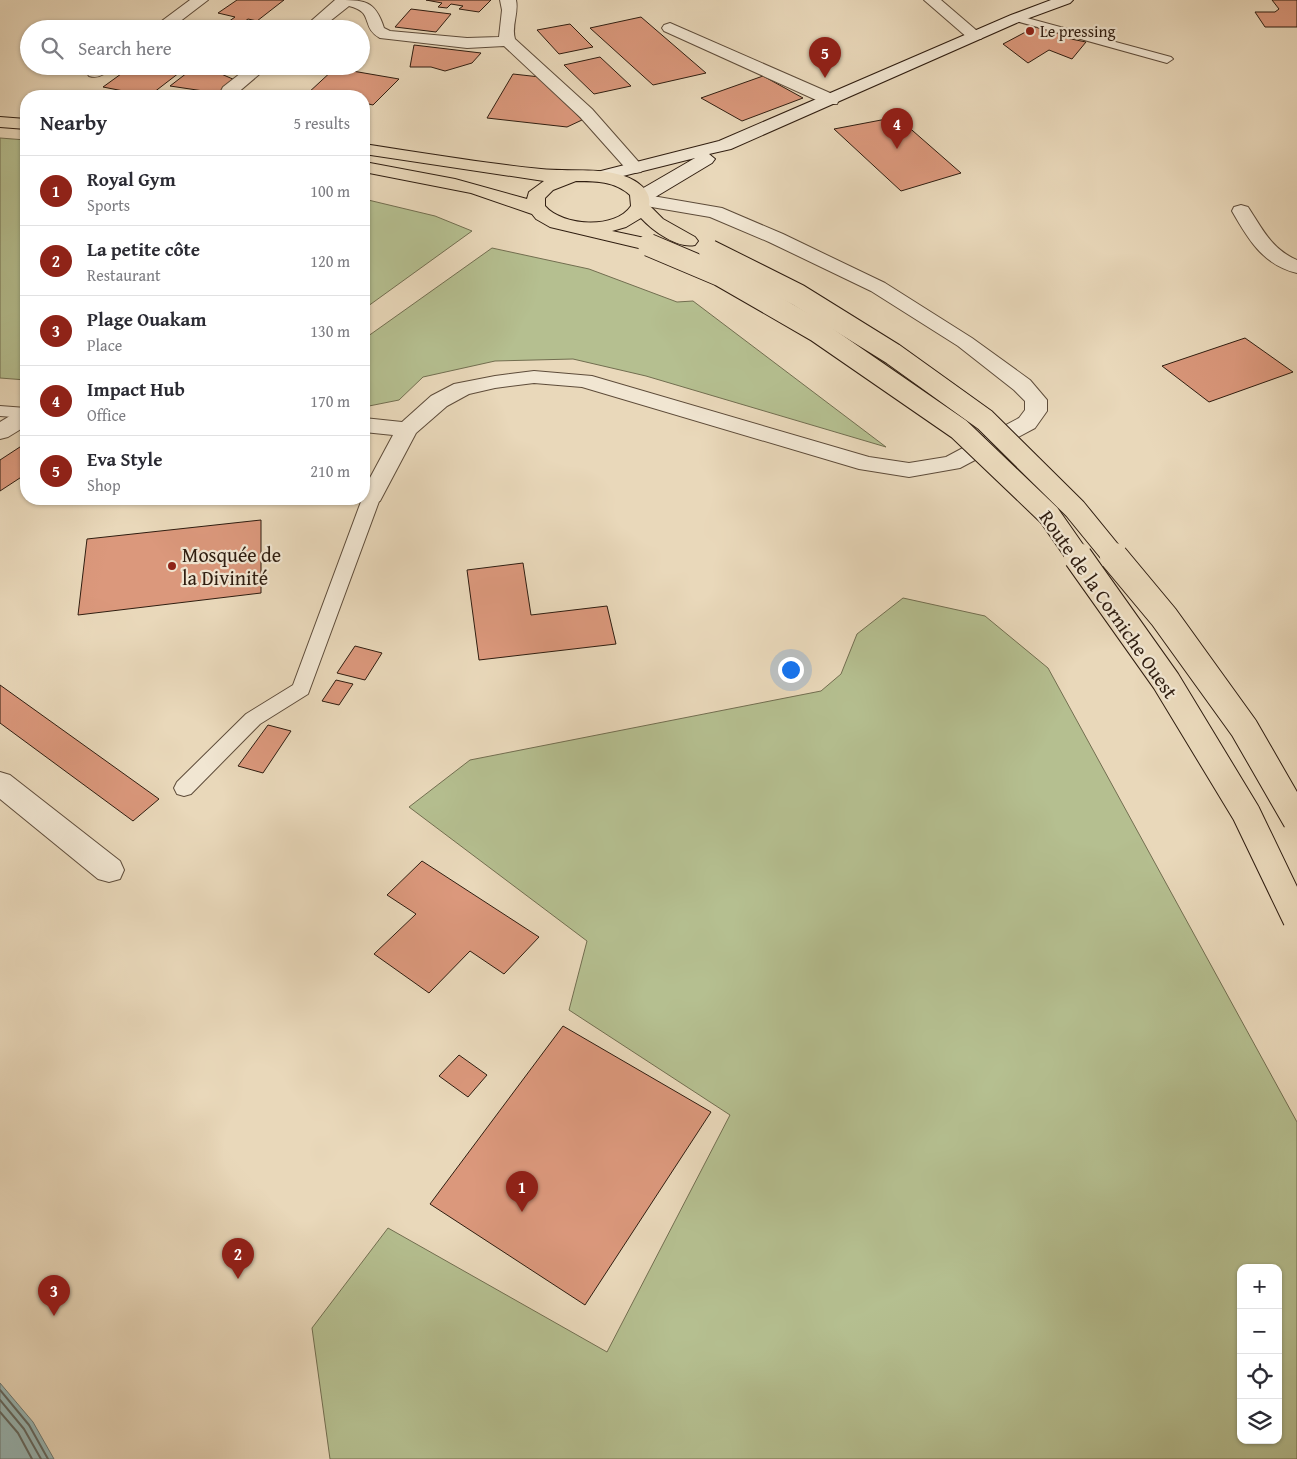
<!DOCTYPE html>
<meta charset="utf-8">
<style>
:root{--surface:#fff;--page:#f2f2f3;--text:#2b2b33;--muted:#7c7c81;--line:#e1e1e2;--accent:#8f2418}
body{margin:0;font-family:"Gentium Book Plus",serif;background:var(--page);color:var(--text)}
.controls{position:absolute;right:15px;bottom:15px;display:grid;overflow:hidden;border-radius:10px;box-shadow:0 1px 4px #0004}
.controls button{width:45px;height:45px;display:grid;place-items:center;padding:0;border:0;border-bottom:1px solid var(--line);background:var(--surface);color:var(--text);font:25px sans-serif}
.you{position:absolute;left:790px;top:669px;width:18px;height:18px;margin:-12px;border:4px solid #fff;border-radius:50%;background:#1a73e8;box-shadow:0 0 0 8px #1a73e833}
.badge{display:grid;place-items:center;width:32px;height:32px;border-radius:50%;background:var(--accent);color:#fff;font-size:16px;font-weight:700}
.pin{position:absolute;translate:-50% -41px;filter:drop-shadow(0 1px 2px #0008)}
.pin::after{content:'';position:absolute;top:26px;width:18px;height:15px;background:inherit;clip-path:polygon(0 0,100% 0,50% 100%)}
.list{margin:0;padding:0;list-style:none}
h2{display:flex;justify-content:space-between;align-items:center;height:65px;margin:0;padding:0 20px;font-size:21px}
h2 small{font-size:16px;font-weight:400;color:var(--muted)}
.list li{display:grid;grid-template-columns:32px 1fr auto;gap:15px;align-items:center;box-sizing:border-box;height:70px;padding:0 20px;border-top:1px solid var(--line)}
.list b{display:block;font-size:19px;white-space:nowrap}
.list p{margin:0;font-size:16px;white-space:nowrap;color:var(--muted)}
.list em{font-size:16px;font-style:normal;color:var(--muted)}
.icon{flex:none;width:28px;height:28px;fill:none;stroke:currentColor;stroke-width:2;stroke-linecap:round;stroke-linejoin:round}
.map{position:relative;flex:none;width:1297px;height:1459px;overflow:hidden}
.search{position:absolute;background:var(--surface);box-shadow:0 1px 4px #0004;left:20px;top:20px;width:350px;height:55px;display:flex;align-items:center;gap:12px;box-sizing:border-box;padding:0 18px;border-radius:28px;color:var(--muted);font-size:19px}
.panel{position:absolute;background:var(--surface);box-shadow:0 1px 4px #0004;left:20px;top:90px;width:350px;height:415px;border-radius:20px}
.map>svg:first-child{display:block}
.green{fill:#b5bf90;stroke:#726e50;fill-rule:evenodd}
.water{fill:#99b8b6;stroke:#6f7a74}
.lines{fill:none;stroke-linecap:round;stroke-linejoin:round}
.shore{stroke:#646a63;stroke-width:2}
.building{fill:#db987c;stroke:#2f1d10}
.lane-casing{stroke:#5e4c3a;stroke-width:2}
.street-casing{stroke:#5e4c3a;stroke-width:2}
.secondary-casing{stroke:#2f1d10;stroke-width:2}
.highway-casing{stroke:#2f1d10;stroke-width:2}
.lane{fill:#f1e6d2;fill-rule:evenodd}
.street{fill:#f1e6d2;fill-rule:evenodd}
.secondary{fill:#f1e6d2;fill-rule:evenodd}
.highway{fill:#e9d8ba;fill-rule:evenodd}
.highway-bridge-far2-casing{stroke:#2f1d10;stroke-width:18;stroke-linecap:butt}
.highway-bridge-far1-casing{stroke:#2f1d10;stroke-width:24;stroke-linecap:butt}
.highway-bridge-casing{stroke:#2f1d10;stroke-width:30;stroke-linecap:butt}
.highway-bridge-far2{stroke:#e9d8ba;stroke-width:17}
.highway-bridge-far1{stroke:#e9d8ba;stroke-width:22}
.highway-bridge{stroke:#e9d8ba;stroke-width:28}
.poi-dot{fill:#8f2418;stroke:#f1e6d2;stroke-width:2}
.labels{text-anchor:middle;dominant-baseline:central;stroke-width:4.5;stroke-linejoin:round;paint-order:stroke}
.far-poi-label{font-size:16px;fill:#2f1d10;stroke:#f1e6d2;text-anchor:start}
.poi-label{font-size:20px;fill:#2f1d10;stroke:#f1e6d2;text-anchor:start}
.street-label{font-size:20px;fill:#2f1d10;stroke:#f1e6d2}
</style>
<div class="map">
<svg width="1297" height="1459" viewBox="0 0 1297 1459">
<rect width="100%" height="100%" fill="#e9d8ba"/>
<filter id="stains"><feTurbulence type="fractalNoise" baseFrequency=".004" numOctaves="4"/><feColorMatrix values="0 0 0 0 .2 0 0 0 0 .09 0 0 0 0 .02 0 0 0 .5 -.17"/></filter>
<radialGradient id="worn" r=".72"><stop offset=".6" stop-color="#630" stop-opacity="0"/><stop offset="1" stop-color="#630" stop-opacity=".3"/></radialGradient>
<g class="green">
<path d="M0,138L26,140V380L0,378Z"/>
<path d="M364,199L435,216L472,231L364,309Z"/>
<path d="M492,248L589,269L677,302L693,301L886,447L646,376L573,359L495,361L423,377L399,400L364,407V339Z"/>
<path d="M903,598L985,616L1048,668L1297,1122V1459H330L312,1328L388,1228L607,1352L730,1115L569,1010L587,941L409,807L470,760L821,691L841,674L857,634ZM1241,1268H1278V1440H1241Z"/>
</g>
<path class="water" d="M0,1383L33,1422L54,1459H0Z"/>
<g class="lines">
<g class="shore">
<path d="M0,1390L29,1425L48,1459"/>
<path d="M0,1400L24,1429L41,1459"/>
<path d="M0,1412L18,1433L32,1459"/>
</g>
</g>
<g class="building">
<path d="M237,0H284L257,21L248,19L241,24L228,22L235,17L218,13Z"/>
<path d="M426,0H491L479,12L459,9L463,6L451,4L447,8L438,7L442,3Z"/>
<path d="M1272,0H1297V27H1265L1255,12H1275L1279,9Z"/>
<path d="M411,9L451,14L436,32L395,27Z"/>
<path d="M641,17L706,73L653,85L590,28Z"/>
<path d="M76,23L110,29H68Z"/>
<path d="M121,23L148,28L112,29Z"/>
<path d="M570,24L593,47L559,54L537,30Z"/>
<path d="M1035,27L1063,34L1061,37L1086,42L1072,59L1049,50L1028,63L1003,44Z"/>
<path d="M414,45L481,53L472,63L445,71L431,67H410Z"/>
<path d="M600,57L631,86L594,94L564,65Z"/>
<path d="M132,66H188L149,96L103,87Z"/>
<path d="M196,66H227L219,73L235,80L217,93L170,86Z"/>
<path d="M335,68L399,79L373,105L364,103V96H322L307,94Z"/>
<path d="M513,74L540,77L582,120L567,127L487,118Z"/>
<path d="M763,76L803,98L742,121L701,98Z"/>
<path d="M897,117L961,173L901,191L834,129Z"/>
<path d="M1245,338L1293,372L1209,402L1162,366Z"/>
<path d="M26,443V474L0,491V460Z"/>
<path d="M261,520V593L78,615L87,539Z"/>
<path d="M523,563L531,615L607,606L616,644L479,660L467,570Z"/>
<path d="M355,646L382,653L365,680L337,673Z"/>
<path d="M336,680L353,684L339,705L322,701Z"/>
<path d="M0,685L159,799L133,821L0,723Z"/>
<path d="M268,725L291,731L263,773L238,766Z"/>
<path d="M422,861L539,937L504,974L470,951L429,993L374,954L416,914L387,895Z"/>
<path d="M563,1026L711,1112L585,1305L430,1204Z"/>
<path d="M459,1055L487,1075L468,1097L439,1076Z"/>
</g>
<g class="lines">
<defs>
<g id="lane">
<path d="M1016,15L1171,57L1173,59L1167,63L1012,20L1010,18L1012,16Z"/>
<path d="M0,406L26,408V418L0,416Z"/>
<path d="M372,490L378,492L381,496L308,694L260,724L191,794L184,796L177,794L174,788L177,782L246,714L293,685L362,499L366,492Z"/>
</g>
<g id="street">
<path d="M190,0H208L170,29H151Z"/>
<path d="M335,0C365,0 375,0 384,28L390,31L467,38L499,37L502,10L500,0H516C519,13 511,26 515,39L592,109L644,168L641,172L635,173L629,172L580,117L504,46L467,48L380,38C360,27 375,12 349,6L320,29H302Z"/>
<path d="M924,0H941L983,36L981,39H969Z"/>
<path d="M670,23L837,96L839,100L837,104H825L664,31L662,28L664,25Z"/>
<path d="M93,66H112C106,74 99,79 89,76L87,73Z"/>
<path d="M250,66H269L235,95H223L221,91L223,87Z"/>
<path d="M641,194L722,208L783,234L885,283L972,338L1030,380L1047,400V411L1035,428L960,468L909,477L859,469L582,387L534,383L495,388L469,394L447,406L416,433L380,501L372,504L364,501L362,499H364V489L393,435L364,432V418L402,422L431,396L454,384L495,376L534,371L592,376L869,457L909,463L946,457L1019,418L1025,410V401L1014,390L958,346L871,291L769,242L710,217L634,204L632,200L634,196Z"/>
<path d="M1241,205L1248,207C1262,228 1271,249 1297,260V273C1263,265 1248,239 1232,211L1234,207Z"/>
<path d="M26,409V426L8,437L0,439V422L18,411Z"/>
<path d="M0,772L10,775L120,861L124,870L120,879L109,882L98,879L0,799Z"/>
</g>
<path id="secondary" d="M1051,0H1073L1070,3L1021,21L731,149L709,154L715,159L712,163L647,202L640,204L633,202L631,198L633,194L695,158L603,181L597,180L594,176L597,172L719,141L1011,15Z"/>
<g id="highway">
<path d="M0,117L26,119V129L0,127Z"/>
<path d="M364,144C423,153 482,163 541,169C569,172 597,167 624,176C636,180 652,190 649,205L663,219L695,237L698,241L695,245C677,249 652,230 641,218L626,227L612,231L654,240L657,244L654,248L647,250L550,227L536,219L532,214L471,193L364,172V164L370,163L455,179L527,199L529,192L544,181L364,154ZM576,181C595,181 615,181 630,195L631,206C615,230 562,226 545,206V198L553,190Z"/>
</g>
</defs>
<use href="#lane" class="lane-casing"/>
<use href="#street" class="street-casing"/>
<use href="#secondary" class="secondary-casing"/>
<use href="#highway" class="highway-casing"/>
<use href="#lane" class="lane"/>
<use href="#street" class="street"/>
<use href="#secondary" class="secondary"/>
<use href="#highway" class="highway"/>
<defs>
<path id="highway-bridge-far2" d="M647,244L651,246"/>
<g id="highway-bridge-far1">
<path d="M649,245L720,275L817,331L959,429L1049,515L1079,558"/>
<path d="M710,251L798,295L893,354L985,420L1075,509L1115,558"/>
</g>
<g id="highway-bridge">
<path d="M1078,557L1166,681L1246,813L1297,919"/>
<path d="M1114,557L1164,617L1244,728L1297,820"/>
</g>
</defs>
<use href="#highway-bridge-far2" class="highway-bridge-far2-casing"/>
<use href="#highway-bridge-far1" class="highway-bridge-far1-casing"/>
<use href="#highway-bridge" class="highway-bridge-casing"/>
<use href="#highway-bridge-far2" class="highway-bridge-far2"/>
<use href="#highway-bridge-far1" class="highway-bridge-far1"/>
<use href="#highway-bridge" class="highway-bridge"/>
</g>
<g class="poi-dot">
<circle cx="1030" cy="31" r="5"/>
<circle cx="172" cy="566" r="5"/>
</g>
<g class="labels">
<g class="far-poi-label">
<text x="1040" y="31">Le pressing</text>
</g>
<g class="poi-label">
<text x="182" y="554">Mosquée de<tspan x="182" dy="23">la Divinité</tspan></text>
</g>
<g class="street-label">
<text transform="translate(1109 604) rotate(55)">Route de la Corniche Ouest</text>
</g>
</g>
<rect width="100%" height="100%" filter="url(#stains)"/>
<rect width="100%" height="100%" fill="url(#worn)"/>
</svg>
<div class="controls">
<button>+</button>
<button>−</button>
<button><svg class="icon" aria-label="locate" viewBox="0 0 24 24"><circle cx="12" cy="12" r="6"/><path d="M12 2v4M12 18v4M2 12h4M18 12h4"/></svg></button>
<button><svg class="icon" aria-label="layers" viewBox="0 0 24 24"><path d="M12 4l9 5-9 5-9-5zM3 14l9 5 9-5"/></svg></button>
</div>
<div class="you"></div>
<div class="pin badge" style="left:522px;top:1212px">1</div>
<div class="pin badge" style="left:238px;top:1279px">2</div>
<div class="pin badge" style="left:54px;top:1316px">3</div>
<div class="pin badge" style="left:897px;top:149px">4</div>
<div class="pin badge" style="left:825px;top:78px">5</div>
<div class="search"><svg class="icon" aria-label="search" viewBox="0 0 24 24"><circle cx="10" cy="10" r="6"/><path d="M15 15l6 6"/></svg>Search here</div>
<section class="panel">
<h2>Nearby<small>5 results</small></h2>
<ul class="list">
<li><span class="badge">1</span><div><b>Royal Gym</b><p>Sports</p></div><em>100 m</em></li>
<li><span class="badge">2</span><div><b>La petite côte</b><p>Restaurant</p></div><em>120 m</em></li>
<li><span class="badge">3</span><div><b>Plage Ouakam</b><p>Place</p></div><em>130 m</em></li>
<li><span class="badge">4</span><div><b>Impact Hub</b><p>Office</p></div><em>170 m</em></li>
<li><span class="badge">5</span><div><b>Eva Style</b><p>Shop</p></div><em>210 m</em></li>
</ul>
</section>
</div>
